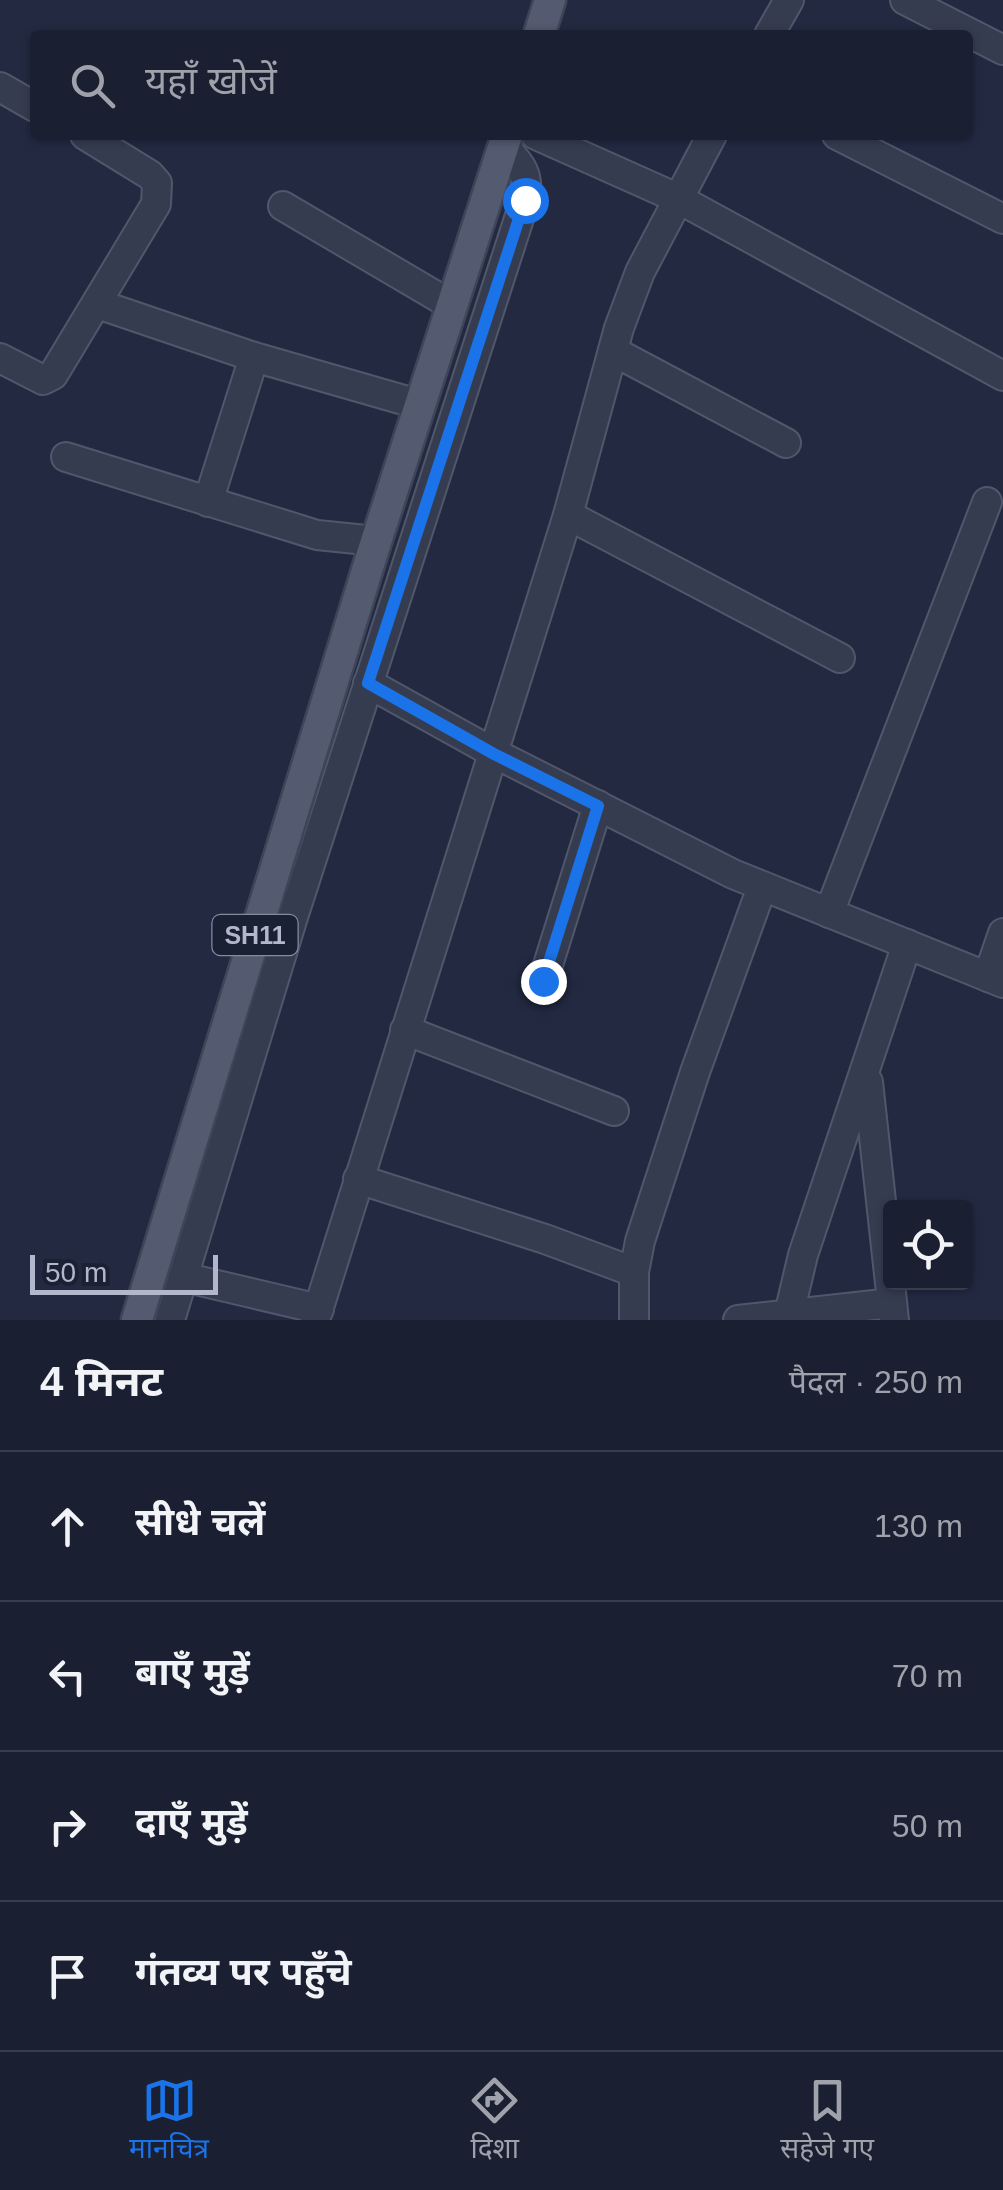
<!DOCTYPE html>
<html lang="hi">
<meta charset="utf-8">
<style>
:root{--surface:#1a1f31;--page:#232739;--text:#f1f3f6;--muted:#9fa2ab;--line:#383d4d;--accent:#1a73e8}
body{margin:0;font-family:Arial,"Noto Sans Devanagari",sans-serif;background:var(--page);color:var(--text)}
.controls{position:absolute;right:30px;bottom:30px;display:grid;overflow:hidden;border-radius:10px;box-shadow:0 2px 8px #0004}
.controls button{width:90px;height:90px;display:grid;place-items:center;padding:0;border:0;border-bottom:2px solid var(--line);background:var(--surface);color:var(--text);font:50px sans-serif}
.scale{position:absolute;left:30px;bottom:25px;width:188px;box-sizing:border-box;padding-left:10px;border:5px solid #b2b7cb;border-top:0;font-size:28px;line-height:35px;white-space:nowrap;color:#b2b7cb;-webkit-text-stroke:8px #1b2135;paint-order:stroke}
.stop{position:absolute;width:30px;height:30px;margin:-22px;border:8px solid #1a73e8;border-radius:50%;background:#fff}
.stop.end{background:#1a73e8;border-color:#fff;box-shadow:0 2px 10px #0008}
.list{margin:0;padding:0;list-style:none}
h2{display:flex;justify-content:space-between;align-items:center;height:130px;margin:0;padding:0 40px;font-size:42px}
h2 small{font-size:32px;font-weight:400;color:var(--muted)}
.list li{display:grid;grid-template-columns:65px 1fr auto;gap:30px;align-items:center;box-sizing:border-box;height:150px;padding:0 40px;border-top:2px solid var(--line)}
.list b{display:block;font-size:38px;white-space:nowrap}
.list em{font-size:32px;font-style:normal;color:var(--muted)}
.icon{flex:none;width:55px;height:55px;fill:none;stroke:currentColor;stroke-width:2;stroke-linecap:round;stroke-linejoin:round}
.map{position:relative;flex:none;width:1003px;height:1320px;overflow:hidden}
.search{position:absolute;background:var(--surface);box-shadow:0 2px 8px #0004;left:30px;right:30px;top:30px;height:110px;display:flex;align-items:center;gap:25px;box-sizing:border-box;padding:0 35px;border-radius:10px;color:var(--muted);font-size:38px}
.sheet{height:730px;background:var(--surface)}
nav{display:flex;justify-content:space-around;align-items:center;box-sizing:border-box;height:140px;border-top:2px solid var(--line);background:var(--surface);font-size:28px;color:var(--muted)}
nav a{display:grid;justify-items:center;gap:5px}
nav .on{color:var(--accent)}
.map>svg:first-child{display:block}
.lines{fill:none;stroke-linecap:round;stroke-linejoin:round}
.minor-casing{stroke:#51576b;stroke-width:32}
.major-casing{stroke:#3f4559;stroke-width:35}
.minor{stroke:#363c50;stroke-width:28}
.major{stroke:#545a70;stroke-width:30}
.route{stroke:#1a73e8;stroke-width:12}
.labels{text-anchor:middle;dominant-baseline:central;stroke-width:8;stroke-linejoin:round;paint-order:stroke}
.shield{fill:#1b2135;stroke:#858a9e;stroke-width:2.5}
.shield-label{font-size:25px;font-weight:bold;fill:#b2b7cb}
</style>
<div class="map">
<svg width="1003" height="1320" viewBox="0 0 1003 1320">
<rect width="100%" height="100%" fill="#222941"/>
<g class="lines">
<defs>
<g id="minor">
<path d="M905,0L1003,50"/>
<path d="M769,35L789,0"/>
<path d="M0,87L35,107"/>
<path d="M536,135L677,198L1003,376"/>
<path d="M837,135L1003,219"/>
<path d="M283,206L453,306"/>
<path d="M98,304L254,357L421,405"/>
<path d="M613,351L786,443"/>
<path d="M0,358L43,380L53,375L156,204L157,183L150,175L85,135"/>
<path d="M66,457L317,535L376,541"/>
<path d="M208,502L254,357"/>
<path d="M568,515L840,658"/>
<path d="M368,683L494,753L733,874L1003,983"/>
<path d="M829,913L987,502"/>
<path d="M988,977L1003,933"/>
<path d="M543,981L598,805"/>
<path d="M405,1030L614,1111"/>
<path d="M868,1082L894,1320"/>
<path d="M358,1179L545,1239L634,1272"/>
<path d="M183,1277L319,1309"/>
<path d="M789,1314L803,1255L907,944"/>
<path d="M170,1320L293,917L525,200C530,175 521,164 504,147"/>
<path d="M315,1320L568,515L619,328L640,272L712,135"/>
<path d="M634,1320V1272L640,1241L695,1072L762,887"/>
<path d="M738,1320L892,1303"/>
</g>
<g id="major">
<path d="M539,35L550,0"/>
<path d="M137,1320L373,551L507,135"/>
</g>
</defs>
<use href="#minor" class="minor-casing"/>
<use href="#major" class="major-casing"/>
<use href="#minor" class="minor"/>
<use href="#major" class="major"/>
</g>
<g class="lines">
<path class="route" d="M525,200L368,683L494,754L598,806L543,981"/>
</g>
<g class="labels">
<rect class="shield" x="212.5" y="915" width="85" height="40" rx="8"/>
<g class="shield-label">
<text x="255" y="935">SH11</text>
</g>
</g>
</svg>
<div class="controls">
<button><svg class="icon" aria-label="locate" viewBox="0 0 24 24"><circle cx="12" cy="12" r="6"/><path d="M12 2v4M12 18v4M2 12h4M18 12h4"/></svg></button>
</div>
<div class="scale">50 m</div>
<div class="stop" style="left:525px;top:200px"></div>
<div class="stop end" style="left:543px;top:981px"></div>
<div class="search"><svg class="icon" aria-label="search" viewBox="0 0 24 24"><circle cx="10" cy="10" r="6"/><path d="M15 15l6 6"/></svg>यहाँ खोजें</div>
</div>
<section class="sheet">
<h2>4 मिनट<small>पैदल · 250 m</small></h2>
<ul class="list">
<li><svg class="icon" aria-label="ahead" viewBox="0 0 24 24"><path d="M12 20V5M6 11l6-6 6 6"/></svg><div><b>सीधे चलें</b></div><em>130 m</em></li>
<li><svg class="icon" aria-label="left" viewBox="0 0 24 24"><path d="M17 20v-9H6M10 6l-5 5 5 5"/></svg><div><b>बाएँ मुड़ें</b></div><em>70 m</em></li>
<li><svg class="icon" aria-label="right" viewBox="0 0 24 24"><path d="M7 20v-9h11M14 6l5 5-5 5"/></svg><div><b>दाएँ मुड़ें</b></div><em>50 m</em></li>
<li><svg class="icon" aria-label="arrive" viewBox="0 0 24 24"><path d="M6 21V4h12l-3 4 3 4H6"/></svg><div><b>गंतव्य पर पहुँचे</b></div></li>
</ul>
</section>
<nav>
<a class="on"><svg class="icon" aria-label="map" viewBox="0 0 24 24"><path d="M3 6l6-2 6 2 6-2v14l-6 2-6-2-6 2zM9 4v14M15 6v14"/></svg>मानचित्र</a>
<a><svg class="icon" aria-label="directions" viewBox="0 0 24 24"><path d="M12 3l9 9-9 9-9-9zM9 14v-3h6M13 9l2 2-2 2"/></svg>दिशा</a>
<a><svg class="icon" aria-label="saved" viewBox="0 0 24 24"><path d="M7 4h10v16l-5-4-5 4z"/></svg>सहेजे गए</a>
</nav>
